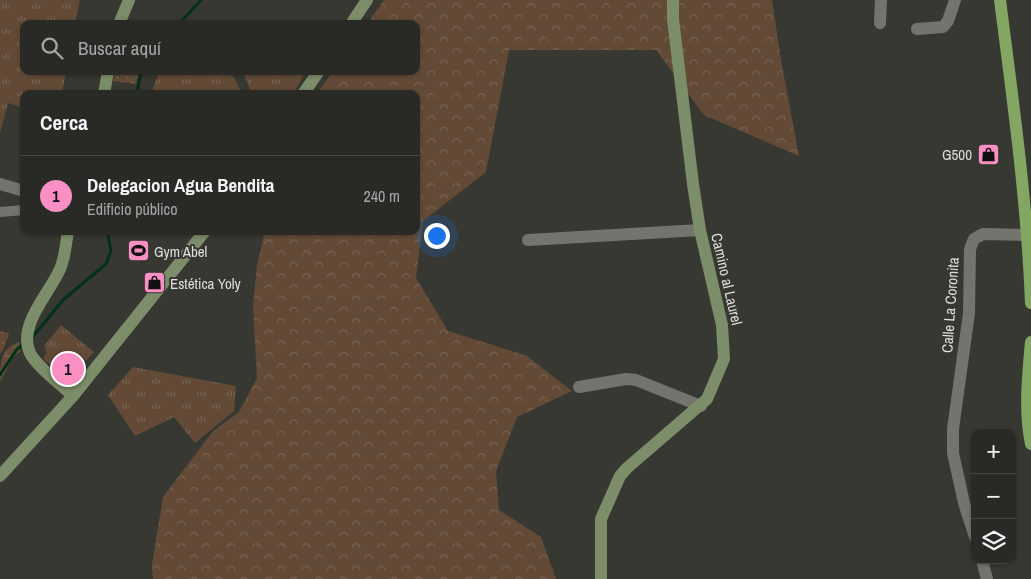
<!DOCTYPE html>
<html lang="es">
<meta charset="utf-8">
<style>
:root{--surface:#292a26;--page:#31322e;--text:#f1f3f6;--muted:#a5a7a7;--line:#454643;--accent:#fb8fc4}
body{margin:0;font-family:"Archivo Narrow",sans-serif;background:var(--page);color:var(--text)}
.controls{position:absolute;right:15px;bottom:15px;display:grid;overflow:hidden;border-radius:10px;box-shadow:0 1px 4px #0004}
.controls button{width:45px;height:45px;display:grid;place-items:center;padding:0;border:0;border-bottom:1px solid var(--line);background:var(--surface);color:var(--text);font:25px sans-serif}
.you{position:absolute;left:436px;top:235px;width:18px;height:18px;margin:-12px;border:4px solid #fff;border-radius:50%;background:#1a73e8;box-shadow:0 0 0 8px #1a73e833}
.badge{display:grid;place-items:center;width:32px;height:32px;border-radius:50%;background:var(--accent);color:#111;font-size:16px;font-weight:700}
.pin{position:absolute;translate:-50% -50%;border:2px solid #fff;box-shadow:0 1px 5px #0006}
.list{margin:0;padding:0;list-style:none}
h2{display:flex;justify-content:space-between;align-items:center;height:65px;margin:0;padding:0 20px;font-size:21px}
h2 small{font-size:16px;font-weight:400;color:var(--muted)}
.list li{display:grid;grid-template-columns:32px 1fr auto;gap:15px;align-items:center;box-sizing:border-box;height:80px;padding:0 20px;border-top:1px solid var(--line)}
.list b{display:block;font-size:19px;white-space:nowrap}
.list p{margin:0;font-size:16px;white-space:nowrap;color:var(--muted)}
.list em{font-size:16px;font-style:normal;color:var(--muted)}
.icon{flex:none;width:28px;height:28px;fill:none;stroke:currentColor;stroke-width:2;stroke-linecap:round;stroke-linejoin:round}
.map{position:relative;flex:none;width:1031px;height:579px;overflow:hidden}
.search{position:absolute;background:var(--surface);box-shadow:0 1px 4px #0004;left:20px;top:20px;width:400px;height:55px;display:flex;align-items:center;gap:12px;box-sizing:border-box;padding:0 18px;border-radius:10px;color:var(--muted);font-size:19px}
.panel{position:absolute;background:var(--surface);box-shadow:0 1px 4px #0004;left:20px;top:90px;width:400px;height:145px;border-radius:10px}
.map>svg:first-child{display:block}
.grass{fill:url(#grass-tufts)}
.forest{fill:url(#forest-crowns)}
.wetland{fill:url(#wetland-marsh)}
.garden{fill:url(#garden-dots)}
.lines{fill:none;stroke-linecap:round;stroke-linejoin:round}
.stream{stroke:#003119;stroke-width:3}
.pedestrian{stroke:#73746e;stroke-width:10}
.minor{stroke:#73746e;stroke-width:12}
.secondary{stroke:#7b8d69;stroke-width:12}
.primary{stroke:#83a663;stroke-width:12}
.labels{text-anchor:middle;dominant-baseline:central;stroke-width:4;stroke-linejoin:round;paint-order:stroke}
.poi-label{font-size:15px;fill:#dededb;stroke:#373832;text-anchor:start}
.street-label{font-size:15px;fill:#dededb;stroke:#373832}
</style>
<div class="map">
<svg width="1031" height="579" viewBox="0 0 1031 579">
<defs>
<pattern id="grass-tufts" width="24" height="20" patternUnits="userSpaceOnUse" patternTransform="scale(1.25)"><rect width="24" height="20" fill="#624a36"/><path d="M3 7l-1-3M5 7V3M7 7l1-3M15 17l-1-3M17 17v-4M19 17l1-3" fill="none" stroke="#786452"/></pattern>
<pattern id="forest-crowns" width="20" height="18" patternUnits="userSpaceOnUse" patternTransform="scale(1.25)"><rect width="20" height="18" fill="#624a36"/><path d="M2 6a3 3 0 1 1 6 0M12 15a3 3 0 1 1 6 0" fill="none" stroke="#786452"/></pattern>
<pattern id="wetland-marsh" width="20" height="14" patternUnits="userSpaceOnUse" patternTransform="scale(1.25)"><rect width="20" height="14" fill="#624a36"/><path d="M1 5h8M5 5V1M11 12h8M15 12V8" fill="none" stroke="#786452"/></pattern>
<pattern id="garden-dots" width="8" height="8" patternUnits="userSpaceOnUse" patternTransform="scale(1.25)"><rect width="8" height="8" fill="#624a36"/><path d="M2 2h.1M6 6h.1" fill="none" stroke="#786452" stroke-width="1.8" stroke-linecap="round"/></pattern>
</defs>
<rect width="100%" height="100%" fill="#373832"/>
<g class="grass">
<path d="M0,0H80L75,24H24V71H66L62,94H24V108L8,103L0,133Z"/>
<path d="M160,71H228L235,79L242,94H153V88Z"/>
<path d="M306,71L293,94H252L243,72Z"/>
<path d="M61,325L94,352L80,367L65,354L58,362L61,365L56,371L43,358L47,353L44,346Z"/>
<path d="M133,367L236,386L234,411L195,443L174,417L135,436L108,395Z"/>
</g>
<path class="forest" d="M384,0H772L781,60L799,156L704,115L656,50H509L486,172L423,221L416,278L448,331L527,356L572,391L517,417L496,471L499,510L541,537L556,579H153L152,564L163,497L213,431L239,412L257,378L253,306L257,265L265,231H416V94H317L333,71H416V24H367Z"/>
<path class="wetland" d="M19,342L20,352L13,357L0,382C0,363 0,349 19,342Z"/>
<g class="garden">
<path d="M115,71H139L136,84L113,81Z"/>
<path d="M0,331L9,333L4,348L0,354Z"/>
</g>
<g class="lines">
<g class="stream">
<path d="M179,24L201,0"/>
<path d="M137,94L140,76L143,71"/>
<path d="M31,339L63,300L106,264L111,251L107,231"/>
<path d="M0,375L17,349L24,344"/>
</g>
<path class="pedestrian" d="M0,212L24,210"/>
<g class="minor">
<path d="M880,23L881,0"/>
<path d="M917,29L943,27L948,21L955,0"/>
<path d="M0,184L24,191"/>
<path d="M528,240L700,230"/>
<path d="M579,387L626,379L636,380L701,406"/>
<path d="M975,537L964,503L953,453V429L969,313L970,249L974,239L983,234L1028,235"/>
<path d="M982,560L987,579"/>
</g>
<g class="secondary">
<path d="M119,24L129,0"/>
<path d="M351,24L367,0"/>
<path d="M104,94L108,71"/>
<path d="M303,94L319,71"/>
<path d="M68,231C66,243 65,258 60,269C50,293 17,325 30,353C36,366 62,385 73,396"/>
<path d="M0,476L73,396L205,231"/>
<path d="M601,579V519L620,476L627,468L707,399L724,359L722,325L700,230L693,184L673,19V0"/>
</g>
<g class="primary">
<path d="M1000,0C1013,101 1027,201 1031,303"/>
<path d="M1031,342C1028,375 1024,411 1031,444"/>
</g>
</g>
<defs>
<symbol id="shop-square" viewBox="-11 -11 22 22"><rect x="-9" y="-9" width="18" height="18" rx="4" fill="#fb8fc4" stroke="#373832"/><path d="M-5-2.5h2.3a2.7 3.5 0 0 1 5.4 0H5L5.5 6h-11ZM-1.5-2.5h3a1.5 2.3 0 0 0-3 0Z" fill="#111"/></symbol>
<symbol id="stadium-square" viewBox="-11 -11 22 22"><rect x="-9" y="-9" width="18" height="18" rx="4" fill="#fb8fc4" stroke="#373832"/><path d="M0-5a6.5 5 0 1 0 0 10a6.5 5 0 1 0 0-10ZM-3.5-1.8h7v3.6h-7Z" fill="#111"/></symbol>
</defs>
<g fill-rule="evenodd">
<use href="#shop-square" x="976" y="142" width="25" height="25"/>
<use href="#stadium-square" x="126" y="238" width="25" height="25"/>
<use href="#shop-square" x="142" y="270" width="25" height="25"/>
</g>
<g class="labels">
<g class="poi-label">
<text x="972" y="154" text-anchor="end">G500</text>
<text x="154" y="251">Gym Abel</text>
<text x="170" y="283">Estética Yoly</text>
</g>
<g class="street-label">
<text transform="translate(727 279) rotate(77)">Camino al Laurel</text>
<text transform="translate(950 305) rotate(-86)">Calle La Coronita</text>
</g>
</g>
</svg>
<div class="controls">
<button>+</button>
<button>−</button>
<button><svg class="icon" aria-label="layers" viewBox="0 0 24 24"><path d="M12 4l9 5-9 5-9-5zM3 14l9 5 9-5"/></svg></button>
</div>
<div class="you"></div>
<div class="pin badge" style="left:68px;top:369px">1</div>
<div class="search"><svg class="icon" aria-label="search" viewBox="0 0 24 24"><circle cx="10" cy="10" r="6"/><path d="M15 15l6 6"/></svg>Buscar aquí</div>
<section class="panel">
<h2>Cerca<small></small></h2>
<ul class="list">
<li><span class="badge">1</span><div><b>Delegacion Agua Bendita</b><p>Edificio público</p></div><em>240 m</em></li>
</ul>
</section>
</div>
